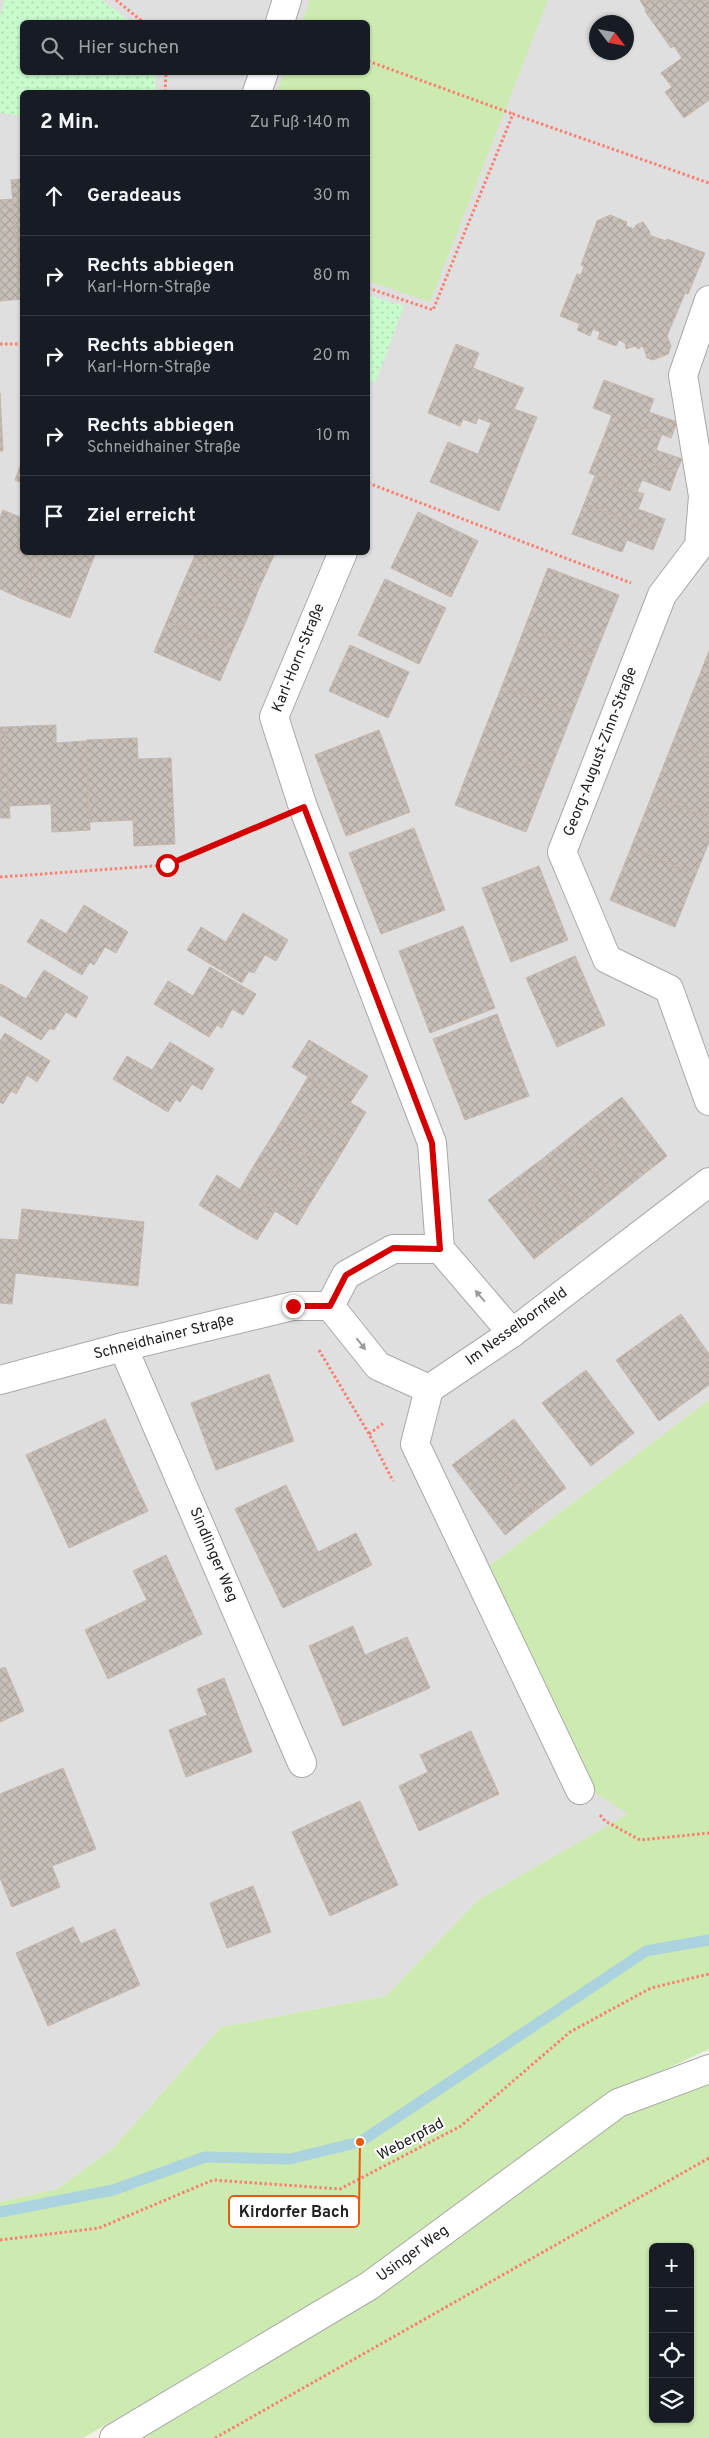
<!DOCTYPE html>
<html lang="de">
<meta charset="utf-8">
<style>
:root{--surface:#171b24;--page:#20242c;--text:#f1f3f6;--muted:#9ea1a6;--line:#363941}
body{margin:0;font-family:Overpass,sans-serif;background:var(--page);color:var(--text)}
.controls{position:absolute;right:15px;bottom:15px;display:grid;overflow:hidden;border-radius:8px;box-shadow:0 1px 4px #0004}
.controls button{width:45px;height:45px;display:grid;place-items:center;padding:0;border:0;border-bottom:1px solid var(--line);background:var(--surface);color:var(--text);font:25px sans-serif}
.compass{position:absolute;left:589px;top:15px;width:45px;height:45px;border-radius:50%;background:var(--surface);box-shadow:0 1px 4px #0004;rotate:122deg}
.stop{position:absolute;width:15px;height:15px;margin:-11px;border:4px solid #d40000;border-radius:50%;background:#fff}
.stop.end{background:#d40000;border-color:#fff;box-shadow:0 1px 5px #0008}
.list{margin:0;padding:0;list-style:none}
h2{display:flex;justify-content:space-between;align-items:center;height:65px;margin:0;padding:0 20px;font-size:21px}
h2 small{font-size:16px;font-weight:400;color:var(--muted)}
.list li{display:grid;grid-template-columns:32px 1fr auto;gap:15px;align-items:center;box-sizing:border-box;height:80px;padding:0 20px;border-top:1px solid var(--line)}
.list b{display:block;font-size:19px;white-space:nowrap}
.list p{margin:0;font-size:16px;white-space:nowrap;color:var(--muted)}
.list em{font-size:16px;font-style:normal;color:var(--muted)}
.icon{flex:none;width:28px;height:28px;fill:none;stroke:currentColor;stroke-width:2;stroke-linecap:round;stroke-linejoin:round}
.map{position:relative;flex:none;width:709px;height:2438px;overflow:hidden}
.search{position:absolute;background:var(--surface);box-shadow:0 1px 4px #0004;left:20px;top:20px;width:350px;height:55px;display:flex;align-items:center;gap:12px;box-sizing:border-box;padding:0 18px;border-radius:8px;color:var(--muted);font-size:19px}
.panel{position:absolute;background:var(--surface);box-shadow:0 1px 4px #0004;left:20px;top:90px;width:350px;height:465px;border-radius:8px}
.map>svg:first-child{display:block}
.residential{fill:#e0dfdf;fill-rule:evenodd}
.grass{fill:#cdebb0;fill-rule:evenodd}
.park{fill:url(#park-dots)}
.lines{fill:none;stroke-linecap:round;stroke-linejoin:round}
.stream{stroke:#aad3df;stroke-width:11}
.building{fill:url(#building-cross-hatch);stroke:#c4b6ab}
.minor-casing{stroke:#a9a9a9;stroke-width:30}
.path{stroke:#fa8072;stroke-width:3;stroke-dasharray:2.5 2.5;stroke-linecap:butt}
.minor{stroke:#fff;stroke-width:28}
.oneway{fill:#9c9c9c}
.route{stroke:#d40000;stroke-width:6}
.labels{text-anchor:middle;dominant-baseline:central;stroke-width:4;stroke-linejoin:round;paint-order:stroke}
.street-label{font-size:15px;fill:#222;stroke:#fff}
.leader{fill:none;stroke:#e8590c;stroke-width:2}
.callout-dot{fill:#e8590c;stroke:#fff;stroke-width:2}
.callout{fill:#fff;stroke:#e8590c;stroke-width:2}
.callout-label{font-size:16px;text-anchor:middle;font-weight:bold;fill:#222}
</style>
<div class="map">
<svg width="709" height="2438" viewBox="0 0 709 2438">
<defs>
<pattern id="park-dots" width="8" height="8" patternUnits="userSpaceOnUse" patternTransform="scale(1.25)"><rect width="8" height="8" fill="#c8facc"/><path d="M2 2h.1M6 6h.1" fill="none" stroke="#acd6af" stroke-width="1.8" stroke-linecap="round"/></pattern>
<pattern id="building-cross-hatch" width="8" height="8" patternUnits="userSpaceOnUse" patternTransform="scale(1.25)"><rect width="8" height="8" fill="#c7bfb8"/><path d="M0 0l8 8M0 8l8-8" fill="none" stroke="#aba49e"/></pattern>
</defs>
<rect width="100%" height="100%" fill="#f2efe9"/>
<path class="residential" d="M0,0H709V1400L469,1581L567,1775L629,1814L478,1900L386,1996L221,2027L112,2149L57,2189L0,2202ZM22,22H368V72H22ZM596,22H626V52H596ZM22,92H368V552H22Z"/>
<g class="grass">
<path d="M310,0H548L430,302L368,281V92H277L284,73L368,72V22H302Z"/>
<path d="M709,1400V2049L606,2097L361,2278L83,2438H0V2202L57,2189L112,2149L221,2027L386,1996L478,1900L628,1814L567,1775L469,1581Z"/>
<path d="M709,2084V2438H133L369,2302L620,2117ZM653,2247H690V2419H653Z"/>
</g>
<g class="park">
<path d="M4,0H102L131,22H22V72L156,73L155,92H22V116L0,113V19Z"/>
<path d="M368,295L404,306L376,381L368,384Z"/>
</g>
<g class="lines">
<path class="stream" d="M0,2212L113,2190L205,2157L290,2159L360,2142L646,1951L709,1940"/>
</g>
<g class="building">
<path d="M640,0H709V100L684,118L665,92L672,87L661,73L682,58L674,46L671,48L645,11L646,10Z"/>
<path d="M22,179V275H19L11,180Z"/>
<path d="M12,199L22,299L0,301V200Z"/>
<path d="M610,215L627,222L626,226L634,229L636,225L643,222L650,232L649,235L666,241L667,239L705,253L688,294L685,293L667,336L671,346L668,354L653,360L647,358L644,348L641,346L639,349L635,346L626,349L625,343L619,340L616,346L598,339L600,332L593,329L590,336L577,330L580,324L560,316L577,274L581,275L584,266L581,265L597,221Z"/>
<path d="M456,344L479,353L473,368L524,388L514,409L537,417L499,511L430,482L448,442L478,454L491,423L478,418L476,424L463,419L460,426L428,413Z"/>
<path d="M604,380L654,399L649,412L677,422L671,438L593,408Z"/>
<path d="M0,393L3,451H0Z"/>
<path d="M612,415L662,434L656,450L682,459L676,473L601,444Z"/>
<path d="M601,444L676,473L670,491L642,480L637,492L589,473Z"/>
<path d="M22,461V483L15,480Z"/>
<path d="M595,476L644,494L638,509L665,519L660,533L584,504Z"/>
<path d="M584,504L660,533L653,550L627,540L622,552L572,534Z"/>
<path d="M3,510L22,518V552H41L22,599L0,589V517Z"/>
<path d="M418,512L478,541L451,597L391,568Z"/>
<path d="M41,552H96L70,618L22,599Z"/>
<path d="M196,552H275V553L259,588L193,560Z"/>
<path d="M193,560L259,588L247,619L180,590Z"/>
<path d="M548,568L619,595L595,655L525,627Z"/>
<path d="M385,579L446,608L419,664L358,635Z"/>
<path d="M180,590L247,619L233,650L167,621Z"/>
<path d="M167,621L233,650L220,681L154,652Z"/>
<path d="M525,627L595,655L572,714L502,686Z"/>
<path d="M350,645L409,672L388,718L329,691Z"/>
<path d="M709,651V695L694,689Z"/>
<path d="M502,686L572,714L549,773L478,746Z"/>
<path d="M694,689L709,695V756L673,742Z"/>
<path d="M56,725V743L86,741L90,830L52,832L51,804L9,806L5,727Z"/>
<path d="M0,727H5L10,818H0Z"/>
<path d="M379,730L410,812L346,836L315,755Z"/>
<path d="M137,738L138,759L171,758L175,844L134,846L133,820L90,822L86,740Z"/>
<path d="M673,742L709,756V818L652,795Z"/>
<path d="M478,746L549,773L526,832L455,805Z"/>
<path d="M652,795L709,818V842L696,874L631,848Z"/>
<path d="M414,828L445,910L381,934L349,853Z"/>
<path d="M631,848L696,874L675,927L610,900Z"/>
<path d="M539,866L568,940L511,962L482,888Z"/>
<path d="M84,905L128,932L116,953L105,947L94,965L90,962L82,975L27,942L41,919L66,934Z"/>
<path d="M243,913L288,940L276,961L265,955L254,973L249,971L242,983L187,950L201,927L226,942Z"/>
<path d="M463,926L495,1008L430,1033L399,951Z"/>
<path d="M575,956L605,1025L557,1047L526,978Z"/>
<path d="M210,967L256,994L243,1015L232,1009L222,1028L217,1025L209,1037L154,1004L168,981L193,996Z"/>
<path d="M44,970L88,997L76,1018L66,1012L54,1030L50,1028L41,1040L0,1015V986L1,984L26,999Z"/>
<path d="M497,1014L529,1096L465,1120L433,1039Z"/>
<path d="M5,1033L50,1061L37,1082L27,1075L16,1094L11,1091L3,1104L0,1102V1041Z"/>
<path d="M309,1040L368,1076L350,1103L292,1067Z"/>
<path d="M170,1042L214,1069L202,1090L192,1084L180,1102L176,1099L168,1112L113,1079L127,1056L152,1070Z"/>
<path d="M308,1077L366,1112L348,1142L290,1107Z"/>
<path d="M622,1097L667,1156L639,1178L594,1118Z"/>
<path d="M290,1107L348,1142L331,1170L273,1135Z"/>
<path d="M594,1118L639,1178L615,1197L569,1138Z"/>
<path d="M273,1135L331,1170L314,1197L256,1162Z"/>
<path d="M569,1138L615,1197L587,1219L541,1160Z"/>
<path d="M541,1160L587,1219L560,1239L514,1180Z"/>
<path d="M256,1162L314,1197L297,1225L240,1189Z"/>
<path d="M217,1175L275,1211L257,1240L199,1205Z"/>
<path d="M514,1180L560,1239L534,1259L488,1200Z"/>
<path d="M22,1209L144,1222L138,1286L15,1273Z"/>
<path d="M0,1239L19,1240L12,1304L0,1303Z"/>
<path d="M681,1314L709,1354V1385L659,1421L616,1360Z"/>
<path d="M586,1370L634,1433L591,1466L542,1403Z"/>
<path d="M269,1374L294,1441L216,1470L191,1403Z"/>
<path d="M105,1419L148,1511L69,1548L26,1455Z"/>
<path d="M514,1419L566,1488L535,1511L483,1442Z"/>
<path d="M483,1442L535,1511L505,1535L452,1465Z"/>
<path d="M286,1485L318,1552L356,1533L372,1565L283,1608L235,1509Z"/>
<path d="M166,1555L202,1634L108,1679L85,1630L147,1600L133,1571Z"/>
<path d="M353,1626L365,1655L407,1637L430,1688L343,1726L309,1646Z"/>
<path d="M5,1667L24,1711L0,1722V1669Z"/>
<path d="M224,1678L252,1752L186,1777L169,1730L207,1715L197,1689Z"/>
<path d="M471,1731L499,1794L419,1831L399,1786L428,1772L420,1755Z"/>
<path d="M63,1768L96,1849L52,1866L60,1887L12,1907L0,1878V1794Z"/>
<path d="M360,1801L398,1885L330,1916L292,1832Z"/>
<path d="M253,1886L271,1932L227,1948L210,1903Z"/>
<path d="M73,1927L81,1944L115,1929L140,1985L48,2026L16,1953Z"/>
</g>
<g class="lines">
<defs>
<g id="minor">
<path d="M280,22L287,0"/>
<path d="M257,92L264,72"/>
<path d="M709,300L683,375L703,496L699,546L662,595L562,852L607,959L669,989L709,1101"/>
<path d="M343,552L274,717L303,807L432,1143L440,1249"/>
<path d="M330,1306L378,1366L429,1389L512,1333L709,1182"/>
<path d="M330,1306L346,1275L393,1249H440L512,1333"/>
<path d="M123,1347L302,1763"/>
<path d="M0,1380L123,1347L293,1306H330"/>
<path d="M429,1389L415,1444L580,1790"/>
<path d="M114,2438L369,2286L618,2103L709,2069"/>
</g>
</defs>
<use href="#minor" class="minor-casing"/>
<g class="path">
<path d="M116,0L143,22H148"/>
<path d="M368,61L513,114"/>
<path d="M165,92L166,72"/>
<path d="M368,288L433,310L513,114L709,183"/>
<path d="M0,344H22"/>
<path d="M368,483L631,583"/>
<path d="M0,877L167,865L272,820"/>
<path d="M319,1350L369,1434L393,1481"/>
<path d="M369,1434L385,1422"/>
<path d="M600,1815L605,1821L640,1840L709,1833"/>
<path d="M0,2240L99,2228L213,2180L340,2189L461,2126L570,2032L651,1988L709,1974"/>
<path d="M215,2438L709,2158"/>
</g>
<use href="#minor" class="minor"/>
</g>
<defs><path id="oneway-solid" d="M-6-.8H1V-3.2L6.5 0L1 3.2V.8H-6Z" transform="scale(1.25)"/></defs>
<g class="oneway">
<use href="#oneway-solid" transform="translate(480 1296) rotate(-131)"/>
<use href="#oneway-solid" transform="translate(361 1344) rotate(52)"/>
</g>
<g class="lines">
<path class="route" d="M167,865L304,807L432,1143L440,1249L393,1248L346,1275L330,1306H293"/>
</g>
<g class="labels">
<g class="street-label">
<text transform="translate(299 658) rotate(-68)">Karl-Horn-Straße</text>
<text transform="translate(601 752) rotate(-69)">Georg-August-Zinn-Straße</text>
<text transform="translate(517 1327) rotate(-36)">Im Nesselbornfeld</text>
<text transform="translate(164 1338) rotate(-14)">Schneidhainer Straße</text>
<text transform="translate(213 1555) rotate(67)">Sindlinger Weg</text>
<text transform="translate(411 2140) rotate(-28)">Weberpfad</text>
<text transform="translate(413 2254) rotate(-36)">Usinger Weg</text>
</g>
</g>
<path class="leader" d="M360 2142L359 2212"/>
<circle class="callout-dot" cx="360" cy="2142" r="5"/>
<rect class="callout" x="229" y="2196" width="130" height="31" rx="5"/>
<g class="callout-label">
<text x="294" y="2217">Kirdorfer Bach</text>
</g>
</svg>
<div class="controls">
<button>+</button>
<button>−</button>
<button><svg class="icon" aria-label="locate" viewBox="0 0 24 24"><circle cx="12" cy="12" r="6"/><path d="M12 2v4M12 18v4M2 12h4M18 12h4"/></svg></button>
<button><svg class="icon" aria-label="layers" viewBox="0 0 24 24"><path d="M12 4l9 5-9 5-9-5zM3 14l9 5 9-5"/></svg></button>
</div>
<svg class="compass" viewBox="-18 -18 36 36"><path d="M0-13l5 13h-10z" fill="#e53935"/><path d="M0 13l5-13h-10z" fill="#9ea1a6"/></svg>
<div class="stop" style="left:167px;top:865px"></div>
<div class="stop end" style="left:293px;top:1306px"></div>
<div class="search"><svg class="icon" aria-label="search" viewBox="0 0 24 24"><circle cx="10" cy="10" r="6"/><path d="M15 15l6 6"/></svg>Hier suchen</div>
<section class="panel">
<h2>2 Min.<small>Zu Fuß · 140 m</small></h2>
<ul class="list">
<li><svg class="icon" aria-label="ahead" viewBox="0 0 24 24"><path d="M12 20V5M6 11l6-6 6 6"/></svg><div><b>Geradeaus</b></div><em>30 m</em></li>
<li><svg class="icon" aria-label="right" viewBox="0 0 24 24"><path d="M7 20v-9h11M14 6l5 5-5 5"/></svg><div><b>Rechts abbiegen</b><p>Karl-Horn-Straße</p></div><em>80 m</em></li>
<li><svg class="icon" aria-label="right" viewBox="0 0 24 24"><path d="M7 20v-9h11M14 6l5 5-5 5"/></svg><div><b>Rechts abbiegen</b><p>Karl-Horn-Straße</p></div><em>20 m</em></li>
<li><svg class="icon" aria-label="right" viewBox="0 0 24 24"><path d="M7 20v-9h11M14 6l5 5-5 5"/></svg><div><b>Rechts abbiegen</b><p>Schneidhainer Straße</p></div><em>10 m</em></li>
<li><svg class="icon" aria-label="arrive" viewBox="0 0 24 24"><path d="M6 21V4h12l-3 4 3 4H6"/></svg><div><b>Ziel erreicht</b></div></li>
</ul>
</section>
</div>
